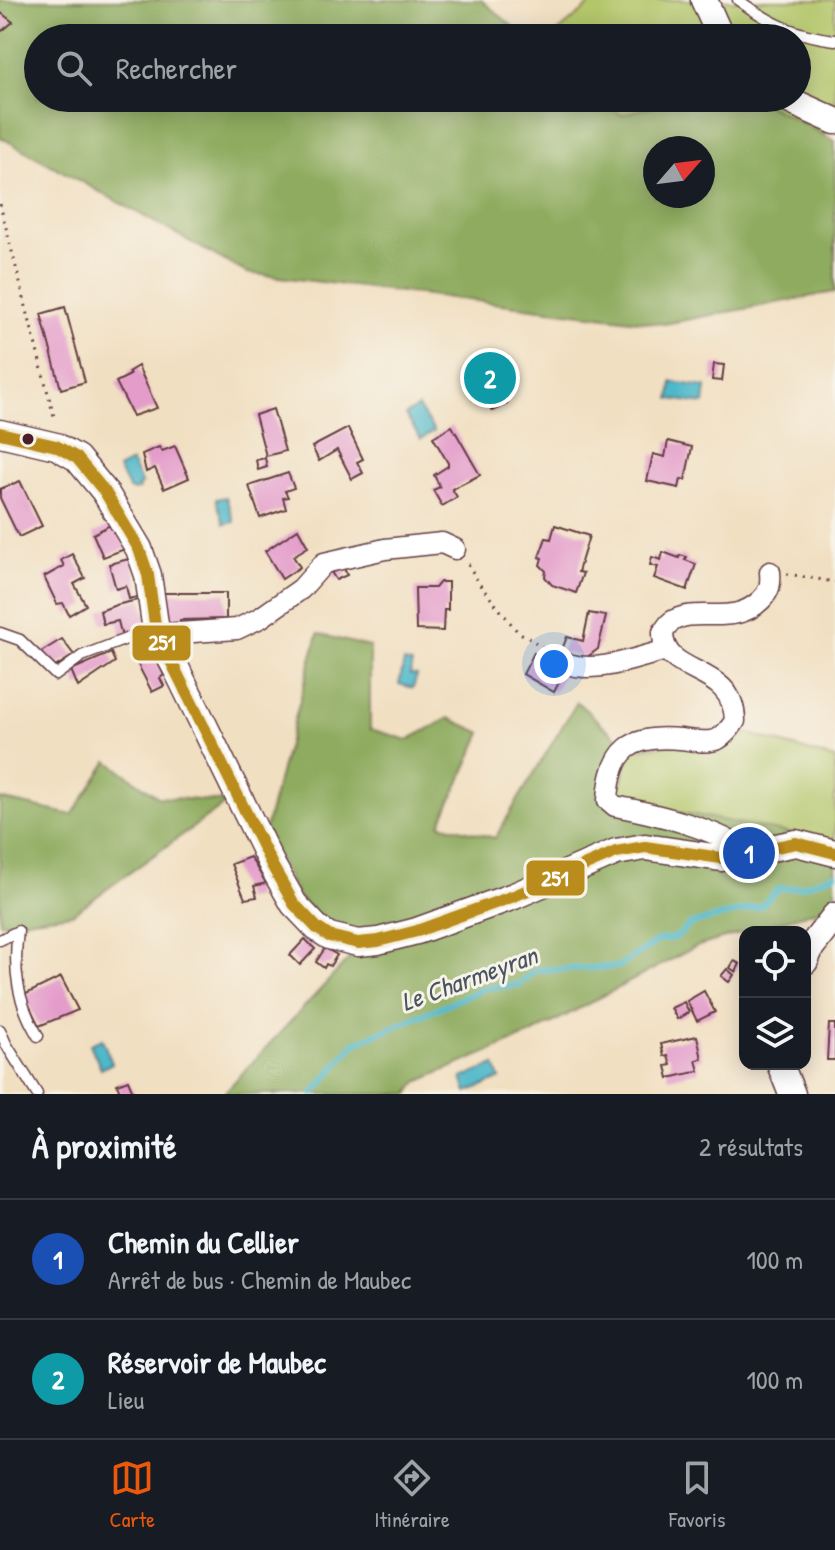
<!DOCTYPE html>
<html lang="fr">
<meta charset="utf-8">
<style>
:root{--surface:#171b24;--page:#242831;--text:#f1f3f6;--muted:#9ea1a6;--line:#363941;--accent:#ea580c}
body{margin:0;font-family:"Patrick Hand",sans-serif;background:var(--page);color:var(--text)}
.controls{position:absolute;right:24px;bottom:24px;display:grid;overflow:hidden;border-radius:16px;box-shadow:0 4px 20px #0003}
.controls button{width:72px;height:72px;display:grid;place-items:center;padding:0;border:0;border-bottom:2px solid var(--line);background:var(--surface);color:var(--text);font:40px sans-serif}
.compass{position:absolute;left:643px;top:136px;width:72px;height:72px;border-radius:50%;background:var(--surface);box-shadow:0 4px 20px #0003;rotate:62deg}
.you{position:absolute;left:554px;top:664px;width:28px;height:28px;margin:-20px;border:6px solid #fff;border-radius:50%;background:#1a73e8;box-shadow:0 0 0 12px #1a73e833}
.badge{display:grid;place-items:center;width:52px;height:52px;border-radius:50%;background:var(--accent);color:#fff;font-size:26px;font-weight:700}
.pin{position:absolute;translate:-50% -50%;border:4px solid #fff;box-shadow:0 2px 8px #0006}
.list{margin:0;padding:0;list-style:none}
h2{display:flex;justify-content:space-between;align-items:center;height:104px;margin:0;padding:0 32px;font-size:34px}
h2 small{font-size:26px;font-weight:400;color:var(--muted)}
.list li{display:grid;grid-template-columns:52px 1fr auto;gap:24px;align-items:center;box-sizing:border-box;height:120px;padding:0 32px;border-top:2px solid var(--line)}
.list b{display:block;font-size:30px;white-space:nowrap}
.list p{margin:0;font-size:26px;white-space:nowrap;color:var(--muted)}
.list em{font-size:26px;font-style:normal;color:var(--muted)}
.icon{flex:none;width:44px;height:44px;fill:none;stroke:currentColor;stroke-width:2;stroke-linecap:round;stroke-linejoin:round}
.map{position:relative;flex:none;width:835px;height:1094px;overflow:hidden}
.search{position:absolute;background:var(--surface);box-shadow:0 4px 20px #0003;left:24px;right:24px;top:24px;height:88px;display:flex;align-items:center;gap:20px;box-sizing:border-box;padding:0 28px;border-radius:44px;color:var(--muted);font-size:30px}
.sheet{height:344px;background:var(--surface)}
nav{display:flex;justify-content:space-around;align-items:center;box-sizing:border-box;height:112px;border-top:2px solid var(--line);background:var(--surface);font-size:22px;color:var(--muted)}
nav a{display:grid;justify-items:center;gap:4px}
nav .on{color:var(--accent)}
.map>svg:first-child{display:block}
.green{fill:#b3c66a;stroke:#7e724a;stroke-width:2}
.forest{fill:#8eab5e;stroke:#6c6544;stroke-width:2;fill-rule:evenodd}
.water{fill:#4db8c9;stroke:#4c6c7a;stroke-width:2}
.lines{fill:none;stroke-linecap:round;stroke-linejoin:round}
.stream{stroke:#4db8c9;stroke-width:6}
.building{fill:#e49dcb}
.service-casing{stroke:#633c42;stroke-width:13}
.minor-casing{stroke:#633c42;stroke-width:23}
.tertiary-casing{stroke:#633c42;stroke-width:29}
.path{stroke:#633c42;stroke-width:3;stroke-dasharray:2 6;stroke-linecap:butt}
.service{stroke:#fff;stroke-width:10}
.minor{stroke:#fff;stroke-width:20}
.tertiary{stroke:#fff;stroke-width:26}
.bus-1-casing{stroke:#f7f3e8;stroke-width:18}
.bus-1{stroke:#ba8c1b;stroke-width:12}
.bus-dot{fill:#4a1f2b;stroke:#f7f3e8;stroke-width:3}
.labels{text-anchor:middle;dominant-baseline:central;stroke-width:6;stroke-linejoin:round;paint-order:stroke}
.water-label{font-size:26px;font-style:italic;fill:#4b5562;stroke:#f7f3e8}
.line-badge{stroke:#f7f3e8;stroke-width:3}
.badge-label{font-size:22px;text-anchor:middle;font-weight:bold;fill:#fff}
</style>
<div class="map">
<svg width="835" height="1094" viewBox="0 0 835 1094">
<rect width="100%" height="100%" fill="#f7f3e8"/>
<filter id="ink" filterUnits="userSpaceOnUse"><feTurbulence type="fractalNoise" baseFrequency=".0125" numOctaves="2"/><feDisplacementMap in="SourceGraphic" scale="16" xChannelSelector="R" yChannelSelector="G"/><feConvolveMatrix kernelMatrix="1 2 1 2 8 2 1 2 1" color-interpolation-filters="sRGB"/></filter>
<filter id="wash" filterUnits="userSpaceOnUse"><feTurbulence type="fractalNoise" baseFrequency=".006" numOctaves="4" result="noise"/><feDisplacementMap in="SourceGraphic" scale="32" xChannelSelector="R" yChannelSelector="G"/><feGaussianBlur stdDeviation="1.8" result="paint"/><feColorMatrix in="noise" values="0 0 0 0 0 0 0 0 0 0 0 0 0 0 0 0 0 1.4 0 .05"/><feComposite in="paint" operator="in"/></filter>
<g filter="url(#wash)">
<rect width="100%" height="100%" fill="#f1dfc1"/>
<g class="green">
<path d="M596,0H835V121L822,134L755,98H797V38H551Z"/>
<path d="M600,98H684L621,116Z"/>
<path d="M743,732L835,759V842L615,800L631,750Z"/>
</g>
<g class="forest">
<path d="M0,0H481L527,38H38V98H600L621,115L684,98H755L835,141V292L664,324L247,273L0,137ZM655,148H703V196H655Z"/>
<path d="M318,634L370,647V729L408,740L449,718L482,733L440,824L495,838L577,702L631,750L616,800L835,842V905L695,947L533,1033L417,1082L409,1094H223L358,949L298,897L264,832Z"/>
<path d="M108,761L158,797L228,802L72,914L0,923V799L72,815Z"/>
</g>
<g class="water">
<path d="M672,382L706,387L704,404L670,399Z"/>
<path d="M418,407L434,431L421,439L405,415Z"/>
<path d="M131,462L142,484L138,486L139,489L134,491L129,489L118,469Z"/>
<path d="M226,497L234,522L224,524L216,499Z"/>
<path d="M404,662L412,664L410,675H417L413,688L399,684Z"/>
<path d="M102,1039L112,1063L101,1069L90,1044Z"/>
<path d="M495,1065L500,1079L467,1092L462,1078Z"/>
</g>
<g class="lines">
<path class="stream" d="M313,1094L355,1043L486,988L518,985L535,970L618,967L659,940L675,938L691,924L761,906L778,889L800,887L835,874"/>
</g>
<g id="blocks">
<g class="building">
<path d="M0,12L13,22L2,31L0,29Z"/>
<path d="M65,307L85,382L61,389L41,314Z"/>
<path d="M714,364L724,365L722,381L712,380Z"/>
<circle cx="490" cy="379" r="14"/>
<path d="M138,366L157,408L133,416L116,382L130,375L128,372Z"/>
<path d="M501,393L507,404L492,411L486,400Z"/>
<path d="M273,409L285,451L266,456L255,415Z"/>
<path d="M452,426L480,475L452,489L457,497L442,506L433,490L440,487L434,475L448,466V463L433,437Z"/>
<path d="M348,428L363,459L357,462L363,473L352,479L337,450L319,461L312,447Z"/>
<path d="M668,441L692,447L685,480L681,479L679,488L647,481L653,454L665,457Z"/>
<path d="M175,446L189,478L164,489L155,468L146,472L142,454L159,447L162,451Z"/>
<path d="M265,458L267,467L258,470L256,460Z"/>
<path d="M288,473L294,488L285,491L288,497L283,498L286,509L260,518L249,486Z"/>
<path d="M20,481L42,526L19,537L0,498V489Z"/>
<path d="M114,523L128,548L103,557L93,534Z"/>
<path d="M555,525L589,536L578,572L583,573L576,593L552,585L545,577L546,571L540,565L542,558L539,557L546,538L551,539Z"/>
<path d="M298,529L308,547L293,556L300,567L282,579L265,551Z"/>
<path d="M663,552L679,558L680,555L687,557L685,560L696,564L687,590L654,578L658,567L650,565L652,557L661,560Z"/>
<path d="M72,554L85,578L74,584L86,605L69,615L63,603L57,604L44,577L64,566L61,560Z"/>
<path d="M133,558L141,596L129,599L126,586L116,589L109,564Z"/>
<path d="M343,566L347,575L336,580L331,572Z"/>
<path d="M440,582H448V610H444L443,631L416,630L415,588H435Z"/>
<path d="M159,593H226V619L180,620V623H163Z"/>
<path d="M142,599L148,626L122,637L118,621L103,624L100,611L116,605Z"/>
<path d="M589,613L606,616L598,649L586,658L561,652L567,637L583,641Z"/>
<path d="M62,639L74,655L52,669L41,652Z"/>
<path d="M152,652L164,675L160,678L164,686L152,692L136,661Z"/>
<path d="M111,653L115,662L78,687L71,670Z"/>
<path d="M534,653L565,671L554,692L523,674Z"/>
<path d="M250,857L266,883L254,886L257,897L245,899L231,864Z"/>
<path d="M305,939L315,949L300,965L290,955Z"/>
<path d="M325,948L337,955L330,966L326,964L324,968L316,962Z"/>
<path d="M734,961L740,964L736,972L730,968Z"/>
<path d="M727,969L734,975L729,982L721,976Z"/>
<path d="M61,977L78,1010L39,1026L24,995Z"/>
<path d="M704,991L715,1012L697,1021L687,1001Z"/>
<path d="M684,1002L689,1012L677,1019L671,1008Z"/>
<path d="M829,1024H835V1060H827Z"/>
<path d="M697,1036L702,1059L696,1060L699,1071L669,1078L666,1066L671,1065L668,1055L664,1056L661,1044Z"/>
<path d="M128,1080L134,1094H121L117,1084Z"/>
</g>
</g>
</g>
<g filter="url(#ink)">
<use href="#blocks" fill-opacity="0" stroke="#633c42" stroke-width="2"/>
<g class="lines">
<defs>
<g id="service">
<path d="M738,0C772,24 794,35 835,40"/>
<path d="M0,633L20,640L56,675L82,656L147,631H156"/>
<path d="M0,940L18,931C13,970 17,1002 38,1036"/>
<path d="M0,1030L6,1044L37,1094"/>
</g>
<g id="minor">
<path d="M156,631L164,634L237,629L260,618L301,589L324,563L385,549L442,543L455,549"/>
<path d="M568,664C599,674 637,657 667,650"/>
<path d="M749,853C719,829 653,813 615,806L608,800C611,749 631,734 680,739C692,740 707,744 718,739C725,735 731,727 735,721C734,662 662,679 663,632C665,630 669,623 671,622C695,605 733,628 761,600C770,591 771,584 770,572"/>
</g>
<g id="tertiary">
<path d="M704,0L721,38"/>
<path d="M784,98L835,121"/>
<path d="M0,433L56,446L77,458L105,492L139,549L148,575L156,631L177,670L273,867L294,904L317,928L329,936L358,943L378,941L417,931L514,896L616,852L645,847L721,858L796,843L835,853"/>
<path d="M805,961L811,947L835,916"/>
<path d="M780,1064L792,1094"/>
</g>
</defs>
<use href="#service" class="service-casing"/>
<use href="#minor" class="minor-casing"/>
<use href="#tertiary" class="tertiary-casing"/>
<g class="path">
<path d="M0,204L55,421"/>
<path d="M468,564L480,585L517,631L552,653"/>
<path d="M787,574L835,582"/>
</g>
<use href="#service" class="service"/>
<use href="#minor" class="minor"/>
<use href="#tertiary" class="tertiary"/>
<defs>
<path id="bus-1" d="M0,433L56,446L77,458L105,492L139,549L148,575L156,631L273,867L294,904L317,928L329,936L358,943L378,941L417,931L514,896L616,852L645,847L721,858L796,843L835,853"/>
</defs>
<use href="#bus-1" class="bus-1-casing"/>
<use href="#bus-1" class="bus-1"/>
</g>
</g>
<circle class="bus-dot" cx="28" cy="439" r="7"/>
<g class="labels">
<g class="water-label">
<text transform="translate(469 978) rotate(-20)">Le Charmeyran</text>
</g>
</g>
<g class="line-badge">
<rect x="131" y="624" width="61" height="38" rx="8" fill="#ba8c1b"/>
<rect x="525" y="859" width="61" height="38" rx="8" fill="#ba8c1b"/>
</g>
<g class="badge-label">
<text x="162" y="650">251</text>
<text x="555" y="886">251</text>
</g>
</svg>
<div class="controls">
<button><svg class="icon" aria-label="locate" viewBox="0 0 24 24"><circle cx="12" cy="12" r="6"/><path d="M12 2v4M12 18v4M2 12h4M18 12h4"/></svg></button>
<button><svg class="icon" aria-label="layers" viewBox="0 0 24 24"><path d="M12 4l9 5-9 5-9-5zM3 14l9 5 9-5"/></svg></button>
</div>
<svg class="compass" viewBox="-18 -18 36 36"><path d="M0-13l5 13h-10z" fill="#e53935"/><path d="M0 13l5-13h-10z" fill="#9ea1a6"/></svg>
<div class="you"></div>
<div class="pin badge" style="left:749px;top:853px;background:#1a4fb4">1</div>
<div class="pin badge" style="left:490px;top:378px;background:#0f9aa8">2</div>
<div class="search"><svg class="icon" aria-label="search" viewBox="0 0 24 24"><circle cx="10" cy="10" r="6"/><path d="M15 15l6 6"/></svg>Rechercher</div>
</div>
<section class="sheet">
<h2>À proximité<small>2 résultats</small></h2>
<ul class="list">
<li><span class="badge" style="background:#1a4fb4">1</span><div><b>Chemin du Cellier</b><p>Arrêt de bus · Chemin de Maubec</p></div><em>100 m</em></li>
<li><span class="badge" style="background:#0f9aa8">2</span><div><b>Réservoir de Maubec</b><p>Lieu</p></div><em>100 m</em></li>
</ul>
</section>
<nav>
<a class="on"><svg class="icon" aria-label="map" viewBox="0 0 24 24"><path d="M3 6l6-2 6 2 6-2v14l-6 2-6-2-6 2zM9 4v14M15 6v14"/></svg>Carte</a>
<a><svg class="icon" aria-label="directions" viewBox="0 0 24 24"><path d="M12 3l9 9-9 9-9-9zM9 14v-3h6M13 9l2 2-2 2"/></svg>Itinéraire</a>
<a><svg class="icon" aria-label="saved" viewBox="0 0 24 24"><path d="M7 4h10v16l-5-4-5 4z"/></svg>Favoris</a>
</nav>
